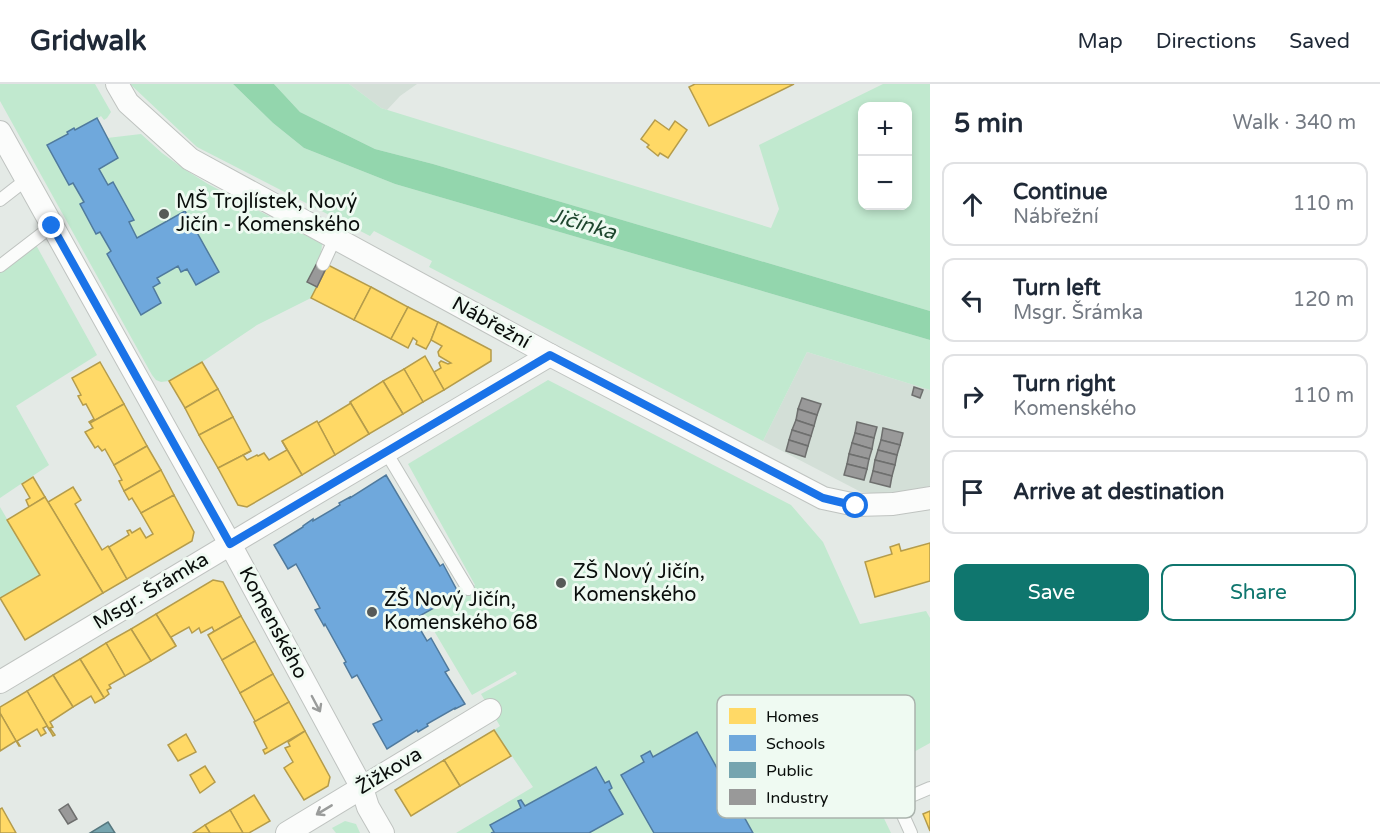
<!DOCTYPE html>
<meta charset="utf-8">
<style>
:root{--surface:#fff;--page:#f2f2f3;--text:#1f2937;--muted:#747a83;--line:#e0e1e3;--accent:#0f766e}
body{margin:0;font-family:"Varela Round",sans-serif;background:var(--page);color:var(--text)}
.controls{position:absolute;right:18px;top:18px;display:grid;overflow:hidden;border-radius:12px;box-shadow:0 3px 9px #0003}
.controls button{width:54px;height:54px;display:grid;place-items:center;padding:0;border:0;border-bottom:2px solid var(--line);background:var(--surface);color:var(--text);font:30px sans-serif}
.stop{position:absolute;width:18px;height:18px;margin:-14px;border:4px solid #1a73e8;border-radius:50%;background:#fff}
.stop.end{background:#1a73e8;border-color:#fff;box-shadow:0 2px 6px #0008}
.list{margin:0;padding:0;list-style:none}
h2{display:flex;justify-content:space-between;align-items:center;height:78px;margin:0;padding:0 24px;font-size:26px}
h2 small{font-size:20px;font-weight:400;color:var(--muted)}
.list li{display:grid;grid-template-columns:39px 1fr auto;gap:18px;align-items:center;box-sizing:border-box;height:84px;margin:0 12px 12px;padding:0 12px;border:2px solid var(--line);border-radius:12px}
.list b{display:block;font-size:22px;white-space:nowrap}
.list p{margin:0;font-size:20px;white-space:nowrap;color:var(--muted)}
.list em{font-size:20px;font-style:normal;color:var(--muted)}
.actions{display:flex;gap:12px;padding:18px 24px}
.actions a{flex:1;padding:14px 0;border:2px solid var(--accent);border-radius:12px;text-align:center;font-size:21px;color:var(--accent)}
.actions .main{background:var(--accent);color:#fff}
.icon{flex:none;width:33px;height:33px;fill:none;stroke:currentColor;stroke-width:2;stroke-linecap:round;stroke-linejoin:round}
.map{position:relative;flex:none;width:930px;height:749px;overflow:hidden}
header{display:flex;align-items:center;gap:36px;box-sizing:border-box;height:84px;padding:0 30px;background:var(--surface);border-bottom:2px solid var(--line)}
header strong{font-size:28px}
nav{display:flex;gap:33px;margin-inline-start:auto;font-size:21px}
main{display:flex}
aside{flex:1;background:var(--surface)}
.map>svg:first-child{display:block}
.built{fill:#d3dfd7}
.green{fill:#c1e9cf;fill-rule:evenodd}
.water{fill:#93d6ad}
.homes{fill:#ffd966;stroke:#b59c4b;stroke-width:1.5}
.schools{fill:#6fa8dc;stroke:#507a9d;stroke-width:1.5}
.public{fill:#76a5af;stroke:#55777e;stroke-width:1.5}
.industry{fill:#999;stroke:#6e6f6e;stroke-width:1.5}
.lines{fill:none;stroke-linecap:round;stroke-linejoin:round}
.service-casing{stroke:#bfc3c0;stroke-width:14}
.minor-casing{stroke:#bfc3c0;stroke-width:24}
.service{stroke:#fbfcfb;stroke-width:12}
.minor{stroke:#fbfcfb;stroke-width:22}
.oneway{stroke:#9a9c9b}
.route{stroke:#1a73e8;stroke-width:8}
.poi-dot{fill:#565a58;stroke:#effaf2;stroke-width:2}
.labels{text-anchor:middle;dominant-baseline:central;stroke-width:6;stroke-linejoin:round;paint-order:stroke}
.poi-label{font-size:20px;fill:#090d0b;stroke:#effaf2;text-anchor:start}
.street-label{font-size:20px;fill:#090d0b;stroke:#effaf2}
.water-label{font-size:21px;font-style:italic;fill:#1f472f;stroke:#effaf2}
.key{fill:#effaf2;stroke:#aab3ad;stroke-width:1.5}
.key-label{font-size:16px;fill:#090d0b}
</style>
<header>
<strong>Gridwalk</strong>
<nav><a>Map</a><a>Directions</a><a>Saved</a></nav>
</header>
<main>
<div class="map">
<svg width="930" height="749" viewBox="0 0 930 749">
<rect width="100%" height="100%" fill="#e4eae6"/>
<g class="built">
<path d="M349,0H417L400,12L387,26L381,24Z"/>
<path d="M807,268L930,306V402L902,408L880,410L861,408L763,357Z"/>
</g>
<g class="green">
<path d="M0,0H95L111,28L107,34L104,36L101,32L97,35L107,54L141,50L162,69L184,85L208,100L322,160L321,172L307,197L317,203L311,214L257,241L202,278L169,297L161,298L156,296L152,291L0,17Z"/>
<path d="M130,0H233L273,39L304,64L395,100L930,256V306L807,268L763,357L429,183L432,177L374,147L370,152L197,63Z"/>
<path d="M274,0H349L381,24L771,144L779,125L759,61L883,0H930V227L433,80L375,65L300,28ZM862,22H908V122H862Z"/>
<path d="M36,161L97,271L16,322L49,381L0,414V188Z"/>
<path d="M548,296L791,421L823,458L860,540L926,527L930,534V659L865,695L891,749H753L697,648L653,673L650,667L641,672L644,678L621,691L654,749H589L623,730L609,706L612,704L609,698L605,699L595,683L525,722L521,716L518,717L521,724L490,741L494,748L491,749H456L533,703L494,646L500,642L481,610L517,590L515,587L472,611L424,530L475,501L408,380Z"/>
<path d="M0,423L40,491L0,514Z"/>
<path d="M345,737L356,740L360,749H336L332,744Z"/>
</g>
<path class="water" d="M233,0H274L300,28L375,65L433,80L930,227V256L395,100L304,64L273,39Z"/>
<g class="homes">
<path d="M695,0H794L709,42L689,3Z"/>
<path d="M655,36L669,46L675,37L687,46L668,74L660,69L658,72L647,63L649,61L641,55Z"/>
<path d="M328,181L371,203L354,236L311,214Z"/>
<path d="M371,203L408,223L391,255L354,236Z"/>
<path d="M408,223L438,238L431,256L426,265L416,260L417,257L413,254L408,264L391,255Z"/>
<path d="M438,238L491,266V277L444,306L434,288L441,284L439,279L441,277L448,280L451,279L439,272L438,268L442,262L431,256Z"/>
<path d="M425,272L444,306L423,318L404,285Z"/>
<path d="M100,278L124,320L90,339L89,338L94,335L86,320L83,321L78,312L81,311L72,294Z"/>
<path d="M202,278L218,305L185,324L169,297Z"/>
<path d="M404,285L423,318L403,330L383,297Z"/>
<path d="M383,297L403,330L369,350L350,318Z"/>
<path d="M218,305L233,333L199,351L185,324Z"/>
<path d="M350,318L369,350L335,371L318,339L351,319Z"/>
<path d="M124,320L147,362L114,381L105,365L102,367L98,362L95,364L85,348L93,344L90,339Z"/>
<path d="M233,333L251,367L218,384L199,351Z"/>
<path d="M317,337L335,371L302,391L282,357Z"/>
<path d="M282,357L302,391L247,423L238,421L218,384L251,367L243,371L247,376L257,371L258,372L264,369L269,376L287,366Z"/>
<path d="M147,362L161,386L124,407L119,397L122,396L114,381Z"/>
<path d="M161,386L174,411L141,429L132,414L129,416L124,407Z"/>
<path d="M33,393L45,413L29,423L26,416L30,414L22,400Z"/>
<path d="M73,403L81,416L75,420L102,466L108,462L127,495L103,509L48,418Z"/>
<path d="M174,411L194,448L192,457L127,495L109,463L129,451L127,447L130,446L132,449L140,444L146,454L153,450L141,429Z"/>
<path d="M45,413L103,509L25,556L0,514L40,491L7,436Z"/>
<path d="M930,459V497L875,513L865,478L892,470L890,463L899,460L901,467Z"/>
<path d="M213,496L223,498L241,532L208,551L214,547L212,543L201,549L199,544L192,549L189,543L171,553L176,562L156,530Z"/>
<path d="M156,530L176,562L151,577L131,545Z"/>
<path d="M241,532L255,557L222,576L208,551Z"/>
<path d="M131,545L151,577L125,592L106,559Z"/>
<path d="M255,557L273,590L240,609L222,576Z"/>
<path d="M106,559L125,592L109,601L111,604L107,606L109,610L104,614L80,575Z"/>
<path d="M80,575L104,614L95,619L91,612L73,623L53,591Z"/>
<path d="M273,590L289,618L254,638L255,637L240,609Z"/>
<path d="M53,591L73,623L50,638L53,643L50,644L55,651L53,652L27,607Z"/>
<path d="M27,607L50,647L47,642L43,644L46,649L41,652L37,645L17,657L20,662H19L0,629V623Z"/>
<path d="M289,618L305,647L265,670L263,666L267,664L254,638Z"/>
<path d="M0,629L16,657L0,667Z"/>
<path d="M494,646L511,672L460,702L444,676Z"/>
<path d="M305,647L330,693L328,702L304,716L284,684L293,678L285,664L290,662L288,658Z"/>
<path d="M186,650L196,668L178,677L168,661Z"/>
<path d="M444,676L460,702L411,732L395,706Z"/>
<path d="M205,682L215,698L200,709L190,691Z"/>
<path d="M254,711L270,737L249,749H243L230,726Z"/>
<path d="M2,724L16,749H0V725Z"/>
<path d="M230,726L243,749H210L205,741Z"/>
<path d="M930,727V747L923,730Z"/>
<path d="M205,741L210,749H193Z"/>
</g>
<g class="schools">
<path d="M97,34L118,74L99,85L108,101L113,98L134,136L129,138L137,154L185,127L219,188L196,201L187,185L181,188L178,182L157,194L160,199L153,203L161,219L141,231L107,170L111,167L100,148L96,150L80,120L84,118L73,99L69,101L47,61L68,50L67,48L74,44L75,46Z"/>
<path d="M386,391L440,482L443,480L459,510L414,535L427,557L431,554L449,586L445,588L465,620L455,625V624L427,640L428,642L418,648L417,646L387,665L373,640L382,636L357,591L352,594L344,579L346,578L325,540L324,542L315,526L320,524L296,480L288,485L274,461L303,443V442L313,435V437L340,421L339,419L350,413V414Z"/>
<path d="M697,648L753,749H654L621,691L644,678L641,672L650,667L653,673Z"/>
<path d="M596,683L605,699L609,697L612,704L609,706L623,730L589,749H491L494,748L490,741L521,724L518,717L521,716L525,722Z"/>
</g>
<path class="public" d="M108,738L115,749H90Z"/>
<g class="industry">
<path d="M318,177L327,182L317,203L307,198Z"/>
<path d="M914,303L923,306L920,314L912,311Z"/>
<path d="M802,314L821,320L817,331L798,325Z"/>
<path d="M798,325L817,331L814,342L796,336Z"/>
<path d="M796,336L814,342L811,352L792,346Z"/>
<path d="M857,338L877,343L874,354L855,349Z"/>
<path d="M883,344L903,349L900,361L881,356Z"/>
<path d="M792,346L811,352L808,362L789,356Z"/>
<path d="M855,349L874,354L872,365L852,359Z"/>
<path d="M789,356L808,362L805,373L786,367Z"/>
<path d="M881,356L900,361L897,371L878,366Z"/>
<path d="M852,359L872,365L869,375L849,370Z"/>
<path d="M878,366L897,371L895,381L875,376Z"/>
<path d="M849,370L869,375L867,385L847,380Z"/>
<path d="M875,376L895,381L892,392L873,387Z"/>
<path d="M847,380L867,385L864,396L844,391Z"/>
<path d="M873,387L892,392L890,403L870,398Z"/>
<path d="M68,720L77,735L68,740L59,726Z"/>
</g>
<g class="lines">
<defs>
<g id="service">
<path d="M0,116L27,95"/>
<path d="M323,180L335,154"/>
<path d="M0,182L52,142"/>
<path d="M386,368L468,505"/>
<path d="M911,749L897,718L930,704"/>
</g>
<g id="minor">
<path d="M117,0L128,19L190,75L550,271L823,414L856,421L893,420L930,414"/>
<path d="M0,48L230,460L362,704L368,723L383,749"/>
<path d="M0,598L264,440L550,271"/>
<path d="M287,749L490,626"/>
</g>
</defs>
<use href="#service" class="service-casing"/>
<use href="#minor" class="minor-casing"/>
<use href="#service" class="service"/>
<use href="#minor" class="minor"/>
</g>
<defs><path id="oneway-shaft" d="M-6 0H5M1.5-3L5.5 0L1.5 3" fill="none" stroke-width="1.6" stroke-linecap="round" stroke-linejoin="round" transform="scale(1.5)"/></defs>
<g class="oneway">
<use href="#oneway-shaft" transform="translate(316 620) rotate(62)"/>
<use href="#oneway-shaft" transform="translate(324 726) rotate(149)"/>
</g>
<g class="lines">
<path class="route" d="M52,142L230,460L550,271L823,414L856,422"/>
</g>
<g class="poi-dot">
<circle cx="164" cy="130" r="6"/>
<circle cx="561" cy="499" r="6"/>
<circle cx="372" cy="528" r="6"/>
</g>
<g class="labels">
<g class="poi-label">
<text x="176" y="118">MŠ Trojlístek, Nový<tspan x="176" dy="23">Jičín - Komenského</tspan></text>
<text x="573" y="488">ZŠ Nový Jičín,<tspan x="573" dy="23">Komenského</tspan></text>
<text x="384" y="516">ZŠ Nový Jičín,<tspan x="384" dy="23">Komenského 68</tspan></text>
</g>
<g class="street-label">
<text transform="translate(491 239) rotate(29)">Nábřežní</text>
<text transform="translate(151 507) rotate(-31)">Msgr. Šrámka</text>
<text transform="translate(273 539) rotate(62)">Komenského</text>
<text transform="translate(389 687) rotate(-31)">Žižkova</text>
</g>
<g class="water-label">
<text transform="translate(583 140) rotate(16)">Jičínka</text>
</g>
</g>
<rect x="717" y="611" width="198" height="123" rx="9" class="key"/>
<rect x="729" y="624" width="27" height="16" fill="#ffd966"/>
<rect x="729" y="651" width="27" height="16" fill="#6fa8dc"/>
<rect x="729" y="678" width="27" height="16" fill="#76a5af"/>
<rect x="729" y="705" width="27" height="16" fill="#999"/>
<g class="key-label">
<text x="766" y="638">Homes</text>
<text x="766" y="665">Schools</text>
<text x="766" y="692">Public</text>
<text x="766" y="719">Industry</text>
</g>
</svg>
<div class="controls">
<button>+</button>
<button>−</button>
</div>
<div class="stop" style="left:856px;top:422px"></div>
<div class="stop end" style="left:52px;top:142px"></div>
</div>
<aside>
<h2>5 min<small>Walk · 340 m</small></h2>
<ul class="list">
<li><svg class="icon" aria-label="ahead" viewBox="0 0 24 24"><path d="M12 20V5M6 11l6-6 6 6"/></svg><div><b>Continue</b><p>Nábřežní</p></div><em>110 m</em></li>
<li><svg class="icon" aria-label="left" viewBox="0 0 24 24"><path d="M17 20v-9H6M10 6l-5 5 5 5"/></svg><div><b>Turn left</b><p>Msgr. Šrámka</p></div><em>120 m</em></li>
<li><svg class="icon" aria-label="right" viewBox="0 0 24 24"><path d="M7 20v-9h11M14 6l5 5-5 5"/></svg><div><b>Turn right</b><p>Komenského</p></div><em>110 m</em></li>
<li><svg class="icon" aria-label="arrive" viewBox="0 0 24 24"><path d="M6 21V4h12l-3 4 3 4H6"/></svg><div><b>Arrive at destination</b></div></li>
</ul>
<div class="actions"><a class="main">Save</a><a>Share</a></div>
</aside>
</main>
